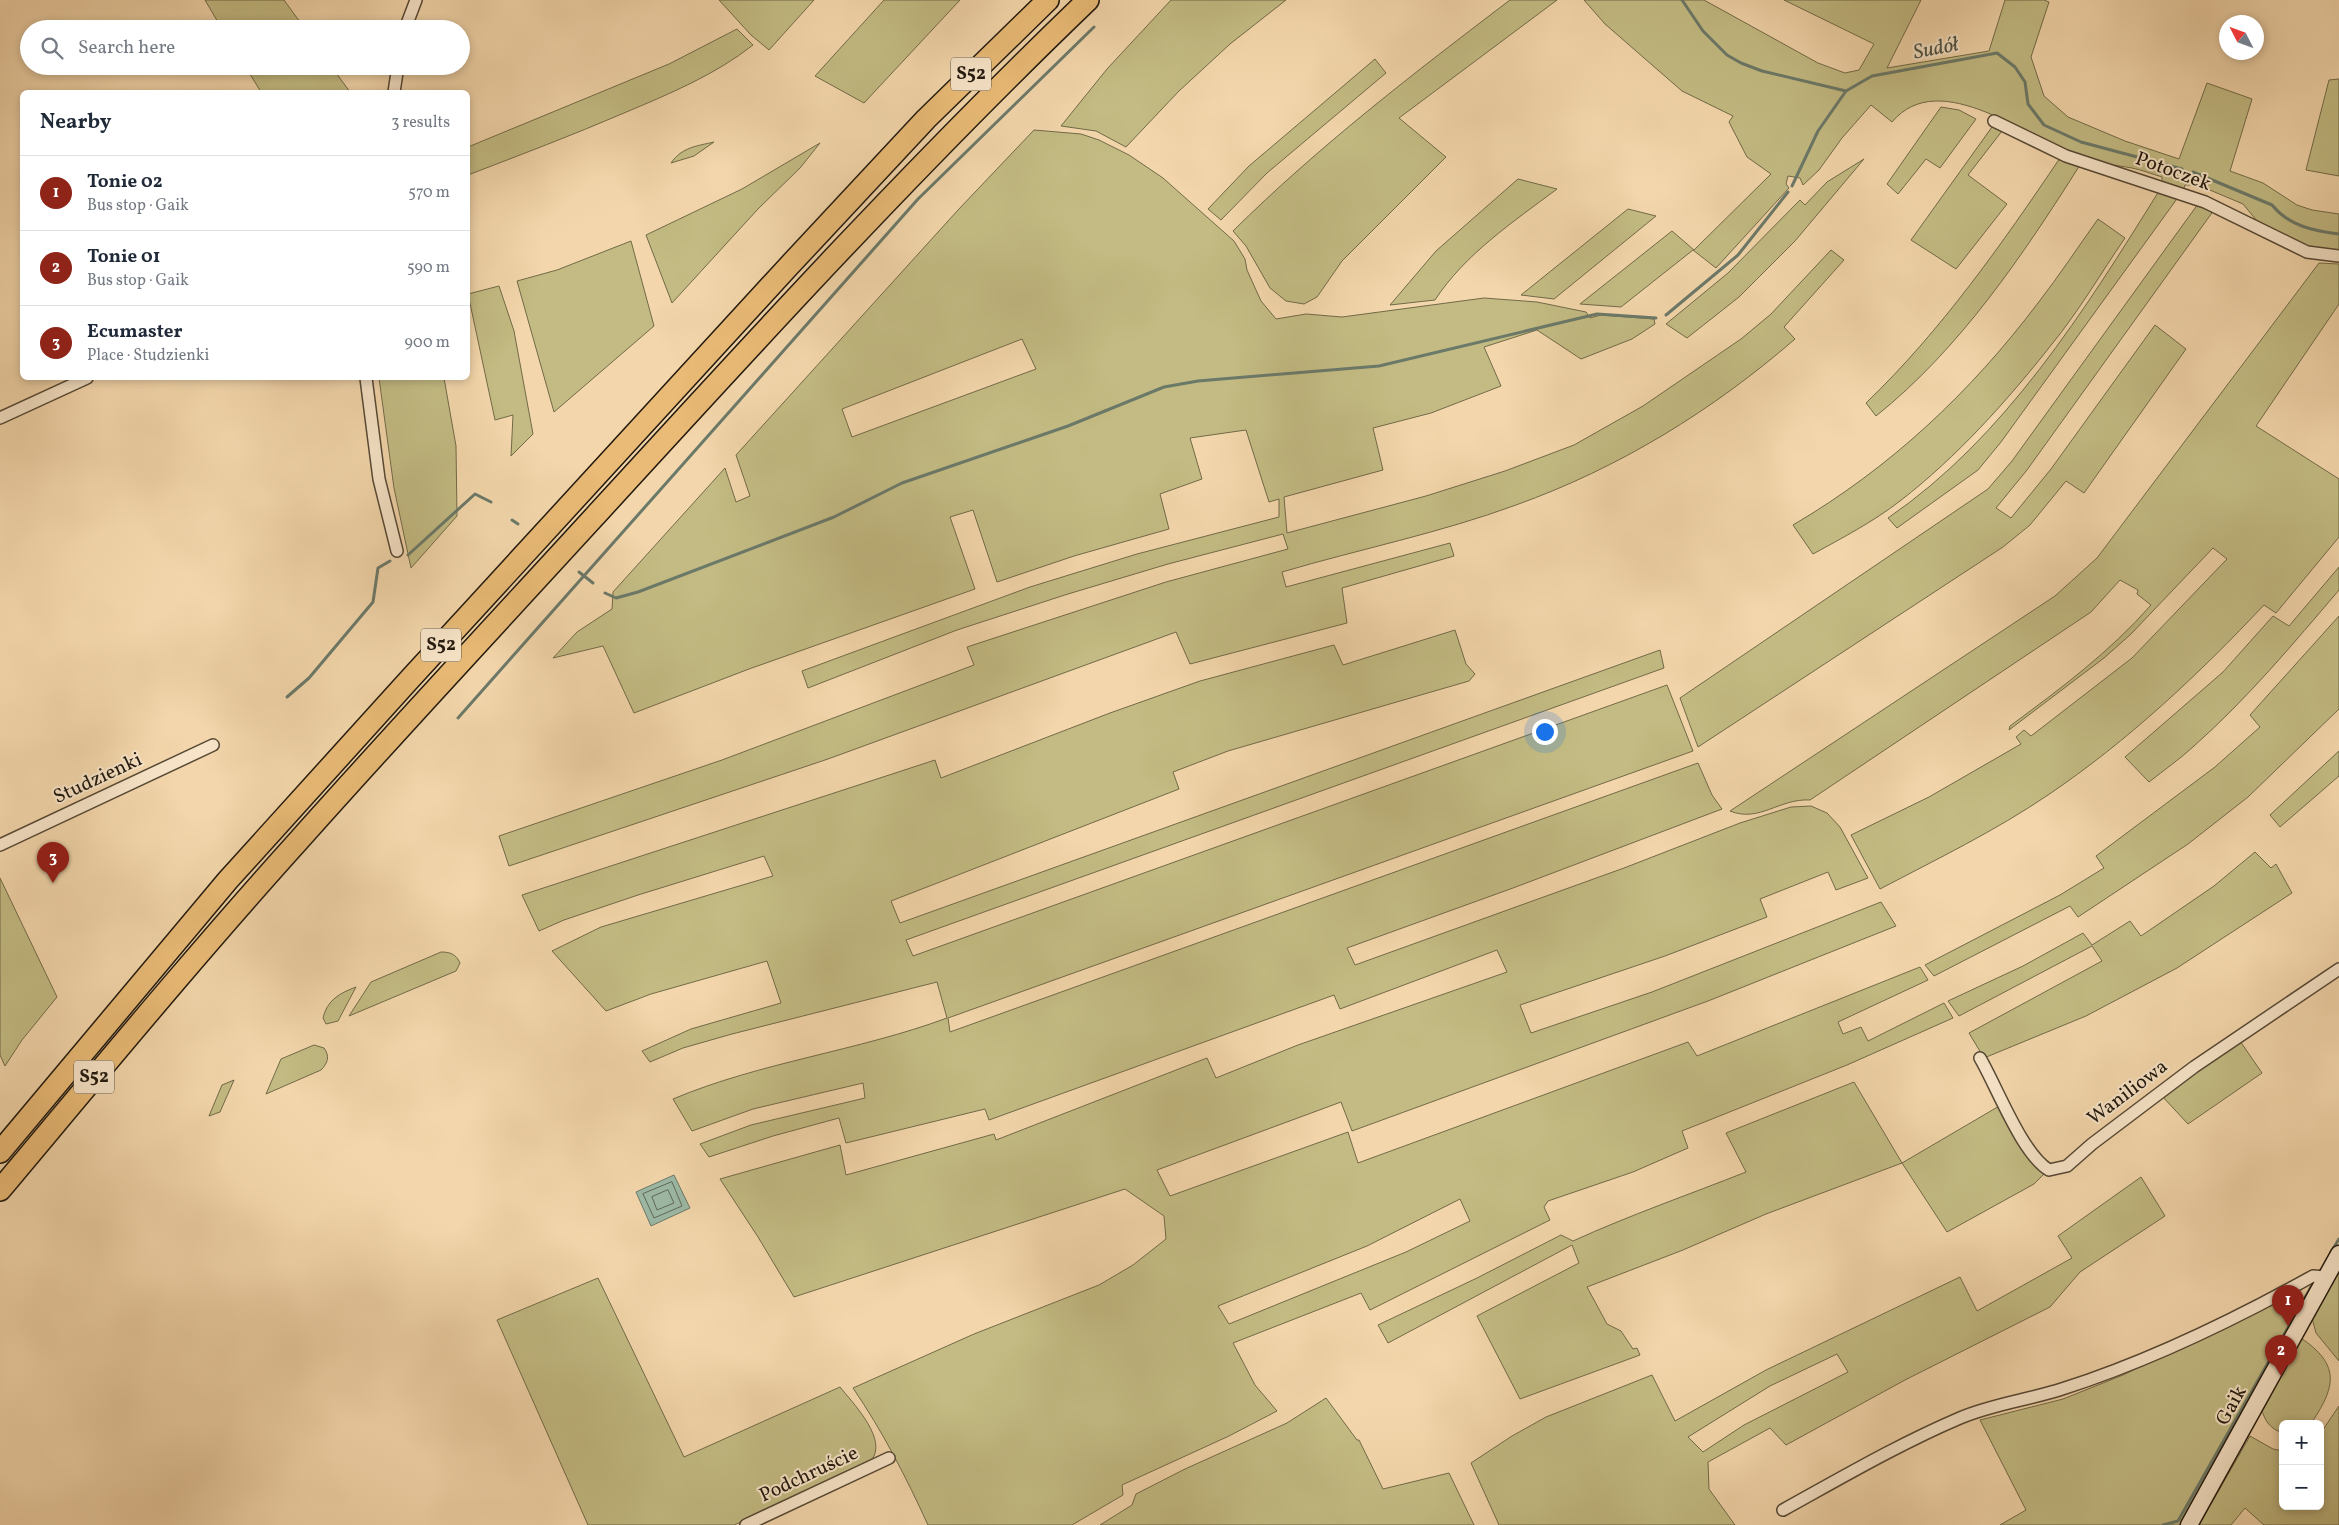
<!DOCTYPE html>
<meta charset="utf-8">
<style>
:root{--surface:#fff;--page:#f6f6f7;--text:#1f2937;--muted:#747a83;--line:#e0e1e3;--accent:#8f2418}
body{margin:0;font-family:Vollkorn,serif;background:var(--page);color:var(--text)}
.controls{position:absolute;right:15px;bottom:15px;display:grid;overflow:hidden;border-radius:8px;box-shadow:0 2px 8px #0003}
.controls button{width:45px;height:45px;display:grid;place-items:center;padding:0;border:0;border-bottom:1px solid var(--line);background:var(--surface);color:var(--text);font:25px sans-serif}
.compass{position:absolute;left:2219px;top:15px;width:45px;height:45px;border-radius:50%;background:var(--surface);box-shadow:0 2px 8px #0003;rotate:312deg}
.you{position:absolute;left:1544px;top:731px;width:18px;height:18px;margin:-12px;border:4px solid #fff;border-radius:50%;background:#1a73e8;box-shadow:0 0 0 8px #1a73e833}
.badge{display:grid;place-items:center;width:32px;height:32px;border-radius:50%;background:var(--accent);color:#fff;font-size:16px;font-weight:700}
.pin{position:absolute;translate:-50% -41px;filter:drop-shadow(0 1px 2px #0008)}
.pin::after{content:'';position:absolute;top:26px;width:18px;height:15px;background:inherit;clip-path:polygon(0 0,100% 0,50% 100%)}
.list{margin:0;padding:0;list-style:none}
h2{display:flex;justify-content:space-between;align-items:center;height:65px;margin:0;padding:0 20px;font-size:21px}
h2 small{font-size:16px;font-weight:400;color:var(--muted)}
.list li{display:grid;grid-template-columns:32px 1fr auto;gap:15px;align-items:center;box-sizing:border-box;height:75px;padding:0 20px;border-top:1px solid var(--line)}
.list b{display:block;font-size:19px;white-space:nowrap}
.list p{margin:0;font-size:16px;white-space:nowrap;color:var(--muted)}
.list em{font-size:16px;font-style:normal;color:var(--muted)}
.icon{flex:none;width:28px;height:28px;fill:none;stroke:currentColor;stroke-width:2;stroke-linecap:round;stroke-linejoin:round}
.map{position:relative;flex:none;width:2339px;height:1525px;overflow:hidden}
.search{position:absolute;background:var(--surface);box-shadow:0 2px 8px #0003;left:20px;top:20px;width:450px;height:55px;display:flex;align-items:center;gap:12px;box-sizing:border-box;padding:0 18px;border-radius:28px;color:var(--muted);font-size:19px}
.panel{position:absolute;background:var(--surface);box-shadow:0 2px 8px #0003;left:20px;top:90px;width:450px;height:290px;border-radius:8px}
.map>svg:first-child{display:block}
.green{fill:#c3bb83;stroke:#726a48;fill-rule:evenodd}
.water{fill:#9cb9a6;stroke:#6b7969}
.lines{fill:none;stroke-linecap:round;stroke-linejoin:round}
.shore{stroke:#5f695a;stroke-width:1}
.stream{stroke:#6b7969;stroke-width:3}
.street-casing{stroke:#564835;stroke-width:14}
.secondary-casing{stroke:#22190e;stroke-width:19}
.highway-casing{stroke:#22190e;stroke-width:24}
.street{stroke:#f7e4c8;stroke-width:11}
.secondary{stroke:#f7e4c8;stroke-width:16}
.highway{stroke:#eabb76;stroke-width:21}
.labels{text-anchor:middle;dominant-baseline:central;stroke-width:4;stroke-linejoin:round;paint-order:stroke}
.shield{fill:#f7e4c8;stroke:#625646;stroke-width:1}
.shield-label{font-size:19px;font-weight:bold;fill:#22190e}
.street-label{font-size:20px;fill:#22190e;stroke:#f7e4c8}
.water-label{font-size:21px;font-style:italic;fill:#4d5143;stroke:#f7e4c8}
</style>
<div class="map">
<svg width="2339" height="1525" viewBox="0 0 2339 1525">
<rect width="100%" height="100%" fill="#f3d6ab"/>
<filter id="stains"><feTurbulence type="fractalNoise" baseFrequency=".004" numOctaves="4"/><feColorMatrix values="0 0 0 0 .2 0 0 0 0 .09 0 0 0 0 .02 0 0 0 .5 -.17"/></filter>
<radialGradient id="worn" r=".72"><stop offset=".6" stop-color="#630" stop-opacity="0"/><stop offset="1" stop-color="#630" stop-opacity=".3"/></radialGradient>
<g class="green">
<path d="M205,0H284L305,29H222Z"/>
<path d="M719,0H814L769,50L751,35Z"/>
<path d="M884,0H960L864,103L815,76Z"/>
<path d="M1171,0H1286L1230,44L1179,91L1126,147L1096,131L1061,126L1107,69Z"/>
<path d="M1510,0H1557L1399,118L1446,157L1342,261L1317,297L1304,304L1286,301L1270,288L1246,246L1233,231C1319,146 1414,73 1510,0Z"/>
<path d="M1584,0H1704L1818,63L1845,73L1859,70L1874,44L1784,0H1921L1887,68L1989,51L2005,0H2044L2049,2L2031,57L2044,96L2068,117L2125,141L2179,159L2207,83L2252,99L2230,171L2263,183L2297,205L2312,210L2339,214V251L2298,245L2257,221L2243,204L2198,185H2185L2183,191L2162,183V177C2152,174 2142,170 2132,168C2116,165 2099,164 2083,159C2030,140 1940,65 1892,122L1871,105L1842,138L1819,170L1803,185L1800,178L1788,176L1786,184L1789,188L1716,268L1693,250L1621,307L1580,304L1672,231L1694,250L1771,174L1747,157L1729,122L1733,116L1682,91L1605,24Z"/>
<path d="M737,29L753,45C715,75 669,94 624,113C573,135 520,155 468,175V147L669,64Z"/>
<path d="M1375,59L1386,73L1267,173L1221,220L1208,209L1249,166Z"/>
<path d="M245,66H331L350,92H261Z"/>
<path d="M2339,79V176L2306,170L2329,80Z"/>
<path d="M1941,107L1959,110L1976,119L1940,168L1926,159L1898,194L1887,184Z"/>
<path d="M1992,127L2002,131L1968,175L2007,204L1956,269L1911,240Z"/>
<path d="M1034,130L1081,134L1099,140L1129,155L1163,178L1234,241L1245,259L1247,270L1261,301L1276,319L1306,314L1342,317L1484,298L1537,302L1586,312L1590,318L1601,315L1654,319L1655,324L1632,339L1581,359L1537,330L1484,347L1501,386L1431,413L1373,428L1383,470L1284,497L1287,533L1426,496L1505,471L1574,445L1643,406L1741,339L1771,314L1831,250L1844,260L1784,327L1795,339C1712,411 1619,468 1516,505C1440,533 1360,549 1282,572L1286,587L1450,543L1454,556L1342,588L1347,623L1190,664L1176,632L828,759L509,866L499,836L722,760L974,665L967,647L1166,582L1288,549L1283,534L1168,564L1068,594L957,630L808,688L802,671L1030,587L1137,554L1279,517V499L1269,502L1246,430L1190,438L1202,479L1160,494L1169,529L1074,556L997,582L973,510L950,517L975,589L749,669L634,713L603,646L553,658L577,632L612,609L613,592L725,468L736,502L750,496L736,455L958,210ZM1022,339L1036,369L852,437L842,409Z"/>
<path d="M714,142L694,156L671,163C682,147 697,146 714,142Z"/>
<path d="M820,143L800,168L758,209L672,303L646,235L742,189Z"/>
<path d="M2060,158L2080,165C2023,255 1960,349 1876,416L1866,403C1941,331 2002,244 2060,158Z"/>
<path d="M1864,159L1795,241L1739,297L1687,338L1666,324L1728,273L1800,200L1805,205L1827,182Z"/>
<path d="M1518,179L1557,189C1513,222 1465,254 1435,300L1390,305L1436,251Z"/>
<path d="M2159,191L2179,196L2001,442L1978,470L1897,528L1888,518C2005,438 2085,310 2159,191Z"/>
<path d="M2198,204L2214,210L2027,470L1996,508L2011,518L2051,469L2155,325L2186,349L2084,493L2066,481L2030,525L2003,547L1698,747L1680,698L1988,489L2012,461Z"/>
<path d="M1628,209L1656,216L1554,299L1521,295Z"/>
<path d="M2098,219L2125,238C2101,273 2079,311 2052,344C2007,401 1957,457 1900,501C1873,522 1842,538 1813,554L1793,525C1890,468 1970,393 2038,303C2059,276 2078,247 2098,219Z"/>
<path d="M631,241L654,326L554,412L517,281L557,270Z"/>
<path d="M2319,263L2339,264V304L2256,426L2339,479V537L2276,613L2264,605C2199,674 2128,741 2048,795C1995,831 1937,859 1880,889L1851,835L1929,797L2021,744L2016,737L2024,730L2031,736L2132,658L2227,559L2213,548L2131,634L2104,658L2009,730L2010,726C2060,689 2110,652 2151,605L2137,594L2138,590L2120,580L2091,612L1810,800C1780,798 1759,823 1730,811L2055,596L2097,558Z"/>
<path d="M499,286L514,331L533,434L511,456L513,415L495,420L468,294Z"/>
<path d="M379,378H444L456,446L457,516L411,568L394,488Z"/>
<path d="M2339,567V590C2293,644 2247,699 2194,746C2180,759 2164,770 2149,782L2125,757L2223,672L2273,616L2289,626Z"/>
<path d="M2339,616V709L2248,797L2188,844L2078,917L2070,906L1934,976L1925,965L2060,895L2104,868L2096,856L2215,767L2260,727L2250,715Z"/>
<path d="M1455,630L1466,664L1475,674L1469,681L1228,751L1173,772L1179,789L891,901L900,923L1660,650L1664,668L906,940L913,956L1667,685L1693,751L948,1018L950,1032L1698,763L1712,795L1722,809L1513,888L1347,948L1355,965L1624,868L1740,823L1791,807L1811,806L1827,813L1840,827L1868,878L1836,890L1828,872L1760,899L1767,917L1665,956L1520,1005L1531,1033L1652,992L1881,902L1896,926L1708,1001L1352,1131L1341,1102L1157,1170L1170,1196L1348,1132L1358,1163L1688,1042L1697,1056L1920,967L1928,980L1838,1022L1843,1034L1861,1027L1868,1041L1944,1003L1953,1018L1847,1065L1682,1131L1688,1148L1633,1172L1548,1201L1544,1207L1550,1220L1370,1310L1361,1293L1233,1343L1255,1385L1277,1411L1229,1436L1122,1485L1123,1495L1072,1525H928C906,1477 883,1432 853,1388L974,1334L1099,1285L1133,1265L1166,1239L1164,1216L1125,1189L794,1297L758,1237L720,1179L840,1145L846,1175L994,1134L996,1140L1207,1058L1216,1078L1298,1045L1507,972L1497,950L1340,1009L1334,995L989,1120L985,1109L846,1143L839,1118L773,1136L709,1157L700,1144L751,1125L865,1098L863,1083L753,1109L692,1131L673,1099C761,1062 858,1051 947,1018L937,982L732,1034L683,1048L650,1062L642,1051L691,1029L781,1003L767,961L651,994L606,1011L552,951L601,927L773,876L764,856L638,895L564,920L539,931L522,895L935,760L941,778L1110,713L1200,681L1334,645L1343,665ZM1460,1199L1470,1221L1406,1252L1229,1324L1218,1306L1367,1246Z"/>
<path d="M2339,751V776L2280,827L2270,815Z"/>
<path d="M2255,852L2271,868L2276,864L2292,893L2177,968L2086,1016L1984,1058L1969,1033L2102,961L2092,946L1959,1016L1948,1001L2023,966L2083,933L2092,945L2130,921L2141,936L2214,886Z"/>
<path d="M0,878L57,997L22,1040L5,1066L0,1055Z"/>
<path d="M441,952C450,952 456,954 460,963L456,971L349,1016L371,982Z"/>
<path d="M356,987L338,1021L326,1024L323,1018C327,1000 340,993 356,987Z"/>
<path d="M2240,1041L2262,1073L2188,1124L2161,1095Z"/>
<path d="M314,1045L324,1048C330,1056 328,1063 321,1070L266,1094L281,1059Z"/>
<path d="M234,1080L220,1112L209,1116L222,1085Z"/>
<path d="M1854,1082L1902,1163L2001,1105L2012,1128L2044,1174L2034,1184L1947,1232L1902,1163L1766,1214L1683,1250L1587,1287L1607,1324L1621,1331L1633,1349L1637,1348L1640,1355L1520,1399L1477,1316L1579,1263L1572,1245L1388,1343L1378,1325L1477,1278L1561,1235L1573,1241C1630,1215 1688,1195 1746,1172L1726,1133Z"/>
<path d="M2141,1177L2165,1216L2080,1272L2050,1307L1905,1380L1786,1445L1770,1428L1708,1462L1709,1489L1735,1525H1499L1471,1463L1512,1436L1546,1417L1652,1375L1675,1421L1766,1370L1960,1277L1977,1311L2072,1258L2058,1236ZM1837,1354L1848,1372L1744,1425L1703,1452L1688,1437L1770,1386Z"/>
<path d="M2339,1270V1361L2316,1333L2312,1318Z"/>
<path d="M598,1278L684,1457L840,1387C852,1402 884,1435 874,1456C872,1460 867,1464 864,1468L734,1525H588L497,1320Z"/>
<path d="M2285,1295L2298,1303L2289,1318L2294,1322L2180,1525H2000L2026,1510L1980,1420L2063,1399L2123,1375Z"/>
<path d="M2301,1338C2339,1364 2337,1385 2312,1422L2283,1424V1433C2270,1429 2265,1421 2261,1408Z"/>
<path d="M1326,1398L1357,1440H1359L1383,1489L1449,1473L1474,1525H1100L1132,1505L1136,1494L1185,1469L1287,1423Z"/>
<path d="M2339,1406V1525H2264L2245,1508L2231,1525H2199L2250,1436L2273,1449L2283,1451V1506H2320V1434Z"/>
</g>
<path class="water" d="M674,1175L690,1208L651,1226L636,1192Z"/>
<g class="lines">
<g class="shore">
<path d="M672,1182L682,1206L654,1218L643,1194Z"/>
<path d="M668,1190L674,1203L657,1210L652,1197Z"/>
</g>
<g class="stream">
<path d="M1682,0L1703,31L1727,55L1741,63L1762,71L1846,91L1872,76L1997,53L2015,67L2025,82L2028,104L2044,125L2081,142L2182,169"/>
<path d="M2193,172L2272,205C2289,226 2314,231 2339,234"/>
<path d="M1792,186L1818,131L1846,91"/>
<path d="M1666,315L1738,255L1788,192"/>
<path d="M512,520L518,524"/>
<path d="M408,555L475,494L491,502"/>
<path d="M579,572L593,583"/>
<path d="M605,593L616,598L638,592L834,517L902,483L1068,426L1164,387L1198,381L1379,366L1597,314L1656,318"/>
<path d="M287,697L309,678L373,602L378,568L390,561"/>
<path d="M458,718L918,199L1094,27"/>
<path d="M2331,1252L2339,1239"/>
<path d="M2163,1525L2178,1521L2311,1287"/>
</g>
<defs>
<g id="street">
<path d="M405,29L416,0"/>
<path d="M394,92L398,66"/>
<path d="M1994,121L2066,156L2205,202L2307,252L2339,256"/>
<path d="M366,378L379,479L397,551"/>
<path d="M0,418L87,378"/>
<path d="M0,845L213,745"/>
<path d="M1980,1058C1997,1087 2022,1154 2049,1170L2067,1166L2092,1144L2194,1067L2339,969"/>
<path d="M1783,1510C1841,1478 1899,1444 1960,1418C1993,1404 2028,1400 2062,1389C2150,1361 2232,1321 2313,1276L2327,1277"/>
<path d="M746,1525L889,1458"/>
</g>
<path id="secondary" d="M2189,1525L2339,1254"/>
<g id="highway">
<path d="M0,1152L228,880L409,680L787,268L926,119L1048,0"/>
<path d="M0,1190C99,1072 197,953 300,839C397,730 497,623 595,516C756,340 916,165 1088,0"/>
</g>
</defs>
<use href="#street" class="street-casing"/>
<use href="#secondary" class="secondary-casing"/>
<use href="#highway" class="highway-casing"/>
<use href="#street" class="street"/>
<use href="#secondary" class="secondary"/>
<use href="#highway" class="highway"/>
</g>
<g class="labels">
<g class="shield">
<rect x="951" y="57.5" width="40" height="33" rx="4"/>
<rect x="421" y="628.5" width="40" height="33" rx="4"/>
<rect x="74" y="1060.5" width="40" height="33" rx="4"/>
</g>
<g class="shield-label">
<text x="971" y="74">S52</text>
<text x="441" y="645">S52</text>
<text x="94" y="1077">S52</text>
</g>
<g class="street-label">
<text transform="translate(2173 172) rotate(20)">Potoczek</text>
<text transform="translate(98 779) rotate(-25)">Studzienki</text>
<text transform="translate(2128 1093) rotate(-37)">Waniliowa</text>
<text transform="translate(2232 1406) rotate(-61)">Gaik</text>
<text transform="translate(809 1475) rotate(-25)">Podchruście</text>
</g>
<g class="water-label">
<text transform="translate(1936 49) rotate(-11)">Sudół</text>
</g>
</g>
<rect width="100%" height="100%" filter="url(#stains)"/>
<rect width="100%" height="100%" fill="url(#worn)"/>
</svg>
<div class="controls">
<button>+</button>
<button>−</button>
</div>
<svg class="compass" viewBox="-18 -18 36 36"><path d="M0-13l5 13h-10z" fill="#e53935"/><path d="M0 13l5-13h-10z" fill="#747a83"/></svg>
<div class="you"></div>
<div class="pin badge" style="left:2288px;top:1326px">1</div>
<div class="pin badge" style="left:2281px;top:1376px">2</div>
<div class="pin badge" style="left:53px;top:883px">3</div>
<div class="search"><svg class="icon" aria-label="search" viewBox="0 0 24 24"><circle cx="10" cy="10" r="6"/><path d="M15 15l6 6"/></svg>Search here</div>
<section class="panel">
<h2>Nearby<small>3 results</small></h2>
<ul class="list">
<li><span class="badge">1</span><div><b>Tonie 02</b><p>Bus stop · Gaik</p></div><em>570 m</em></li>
<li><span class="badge">2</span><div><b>Tonie 01</b><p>Bus stop · Gaik</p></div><em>590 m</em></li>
<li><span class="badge">3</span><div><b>Ecumaster</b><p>Place · Studzienki</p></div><em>900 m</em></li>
</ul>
</section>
</div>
